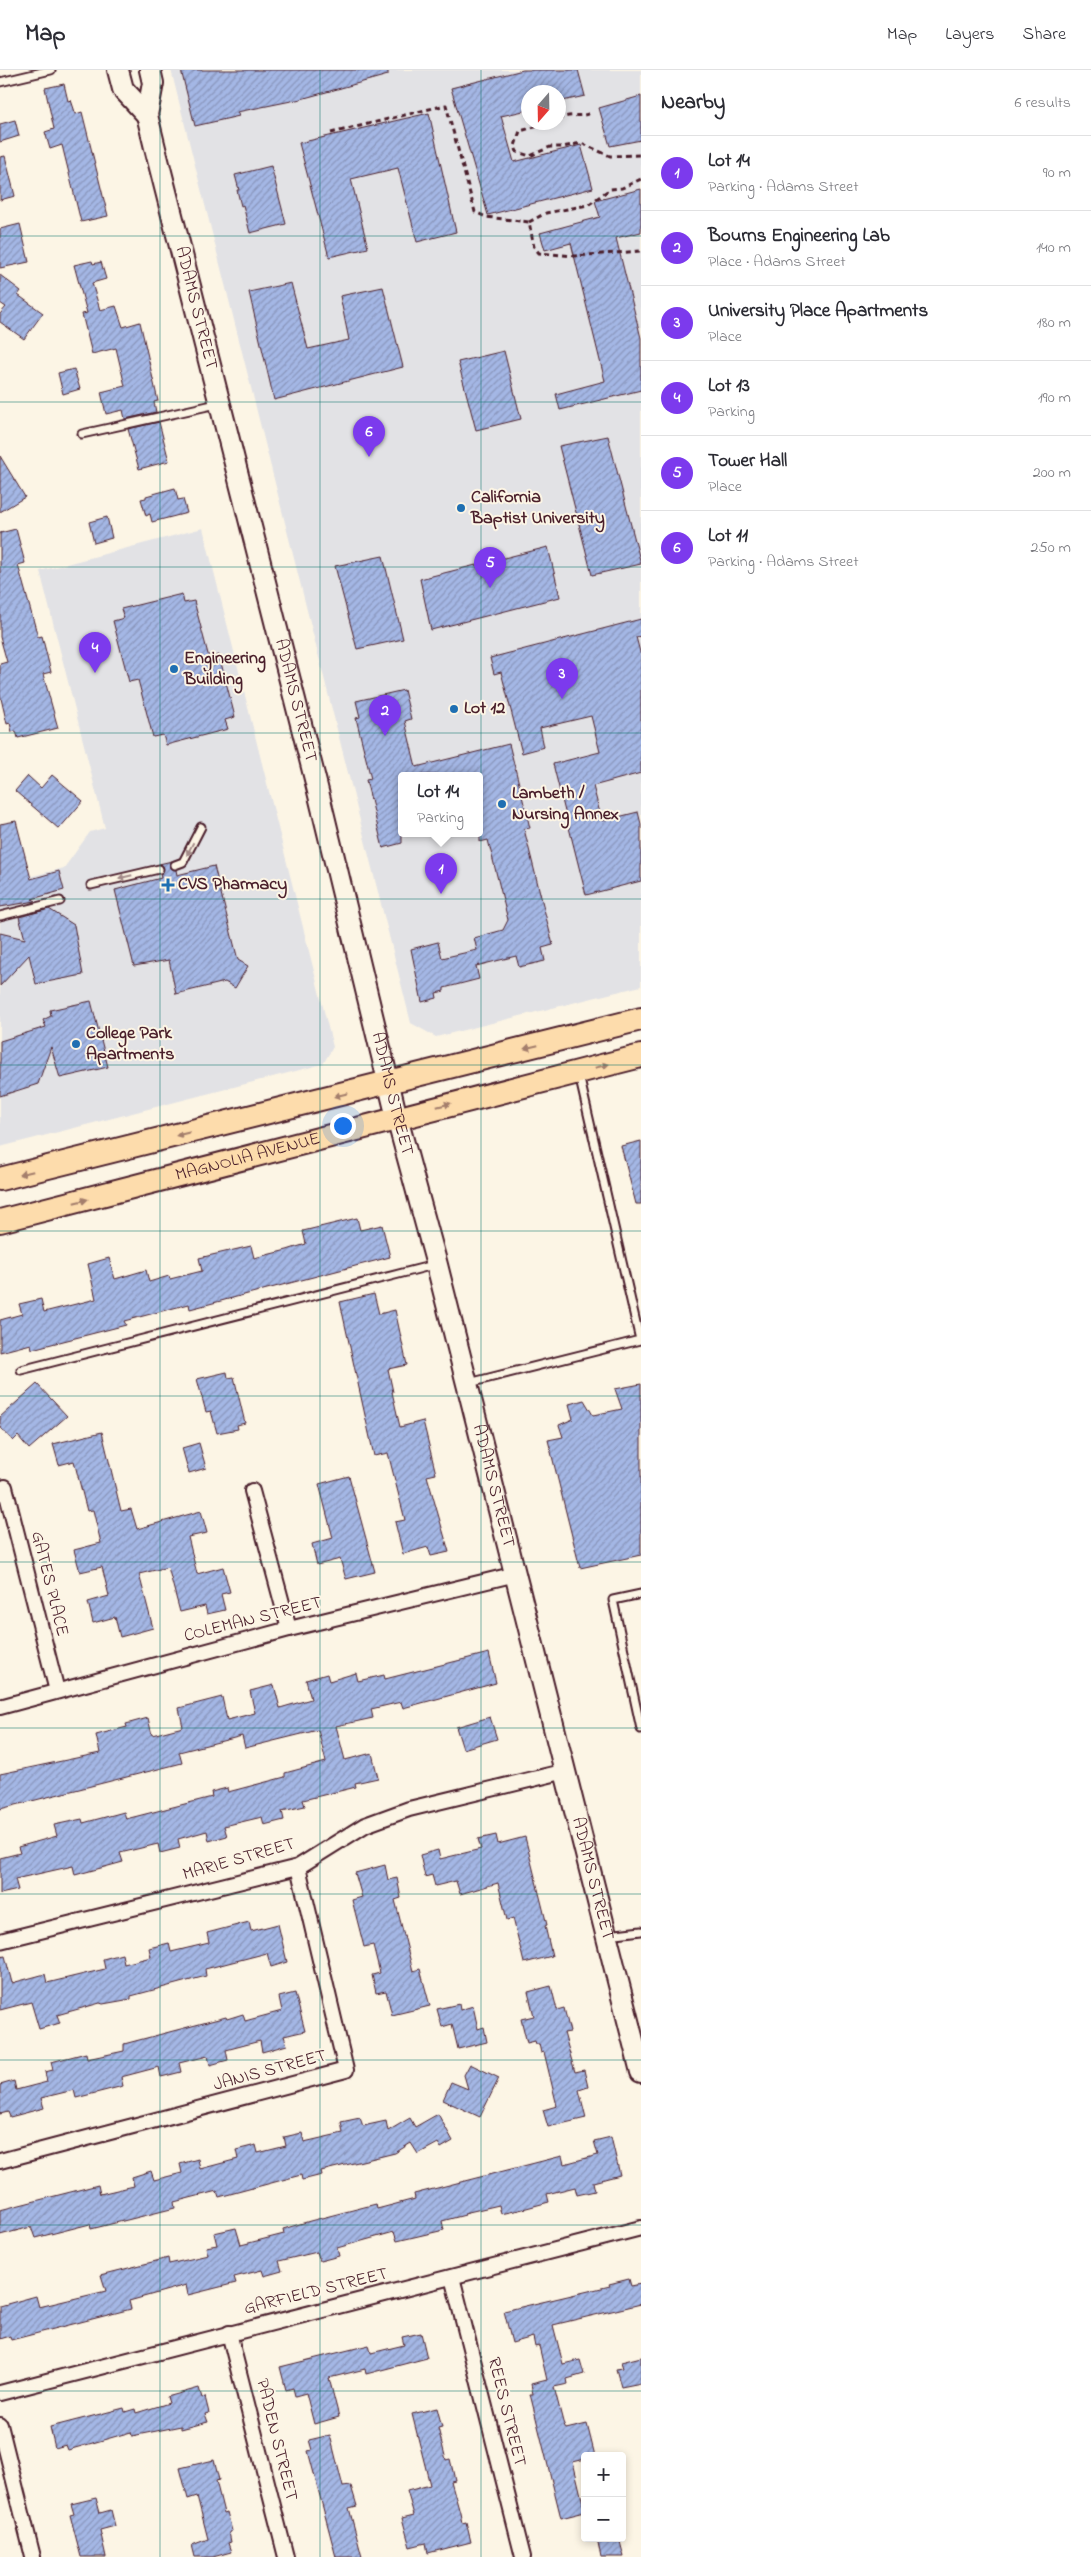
<!DOCTYPE html>
<meta charset="utf-8">
<style>
:root{--surface:#fff;--page:#f7f7f7;--text:#2b2b33;--muted:#7c7c81;--line:#e1e1e2;--accent:#7c3aed}
body{margin:0;font-family:"Indie Flower",sans-serif;background:var(--page);color:var(--text)}
.controls{position:absolute;right:15px;bottom:15px;display:grid;overflow:hidden;border-radius:5px;box-shadow:0 2px 8px #0003}
.controls button{width:45px;height:45px;display:grid;place-items:center;padding:0;border:0;border-bottom:1px solid var(--line);background:var(--surface);color:var(--text);font:25px sans-serif}
.compass{position:absolute;left:521px;top:15px;width:45px;height:45px;border-radius:50%;background:var(--surface);box-shadow:0 2px 8px #0003;rotate:200deg}
.you{position:absolute;left:342px;top:1055px;width:18px;height:18px;margin:-12px;border:4px solid #fff;border-radius:50%;background:#1a73e8;box-shadow:0 0 0 8px #1a73e833}
.badge{display:grid;place-items:center;width:32px;height:32px;border-radius:50%;background:var(--accent);color:#fff;font-size:16px;font-weight:700}
.pin{position:absolute;translate:-50% -41px;filter:drop-shadow(0 1px 2px #0008)}
.pin::after{content:'';position:absolute;top:26px;width:18px;height:15px;background:inherit;clip-path:polygon(0 0,100% 0,50% 100%)}
.popup{position:absolute;left:398px;top:702px;width:85px;height:65px;box-sizing:border-box;display:grid;place-content:center;border-radius:5px;background:var(--surface);filter:drop-shadow(0 1px 4px #0005);font-size:16px;white-space:nowrap;color:var(--muted)}
.popup b{font-size:19px;color:var(--text)}
.popup::after{content:'';position:absolute;left:50%;top:100%;margin-left:-10px;border:10px solid transparent;border-top-color:var(--surface)}
.list{margin:0;padding:0;list-style:none}
h2{display:flex;justify-content:space-between;align-items:center;height:65px;margin:0;padding:0 20px;font-size:21px}
h2 small{font-size:16px;font-weight:400;color:var(--muted)}
.list li{display:grid;grid-template-columns:32px 1fr auto;gap:15px;align-items:center;box-sizing:border-box;height:75px;padding:0 20px;border-top:1px solid var(--line)}
.list b{display:block;font-size:19px;white-space:nowrap}
.list p{margin:0;font-size:16px;white-space:nowrap;color:var(--muted)}
.list em{font-size:16px;font-style:normal;color:var(--muted)}
.map{position:relative;flex:none;width:641px;height:2487px;overflow:hidden}
header{display:flex;align-items:center;gap:30px;box-sizing:border-box;height:70px;padding:0 25px;background:var(--surface);border-bottom:1px solid var(--line)}
header strong{font-size:24px}
nav{display:flex;gap:28px;margin-inline-start:auto;font-size:18px}
main{display:flex}
aside{flex:1;background:var(--surface)}
.map>svg:first-child{display:block}
.built{fill:#e2e2e5;fill-rule:evenodd}
.building{fill:url(#building-hatch);stroke:#4a1f2b}
.lines{fill:none;stroke-linecap:round;stroke-linejoin:round}
.lane-casing{stroke:#4a1f2b;stroke-width:11}
.street-casing{stroke:#4a1f2b;stroke-width:18}
.secondary-casing{stroke:#4a1f2b;stroke-width:24}
.primary-casing{stroke:#4a1f2b;stroke-width:26}
.path{stroke:#4a1f2b;stroke-width:3;stroke-dasharray:5 4;stroke-linecap:butt}
.lane{stroke:#fcf5e5;stroke-width:7}
.street{stroke:#fcf5e5;stroke-width:14}
.secondary{stroke:#fcf5e5;stroke-width:20}
.primary{stroke:#fddcac;stroke-width:22}
.oneway{fill:#a38a88}
.oneway2{fill:#a47e6c}
.grid{fill:none;stroke:#0f766e;stroke-width:1;stroke-opacity:0.55}
.poi-dot{fill:#1f6fb2;stroke:#fcf5e5;stroke-width:2}
.labels{text-anchor:middle;dominant-baseline:central;stroke-width:4;stroke-linejoin:round;paint-order:stroke}
.street-label{font-size:18px;fill:#4a1f2b;stroke:#fcf5e5}
.poi-label{font-size:18px;font-weight:bold;fill:#4a1f2b;stroke:#fcf5e5;text-anchor:start}
</style>
<header>
<strong>Map</strong>
<nav><a>Map</a><a>Layers</a><a>Share</a></nav>
</header>
<main>
<div class="map">
<svg width="641" height="2487" viewBox="0 0 641 2487">
<defs>
<pattern id="building-hatch" width="6" height="6" patternUnits="userSpaceOnUse" patternTransform="scale(1.25)"><rect width="6" height="6" fill="#a4b7e5"/><path d="M-1 1l2-2M0 6l6-6M5 7l2-2" fill="none" stroke="#8894ba"/></pattern>
</defs>
<rect width="100%" height="100%" fill="#fcf5e5"/>
<filter id="ink" filterUnits="userSpaceOnUse"><feTurbulence type="fractalNoise" baseFrequency=".02" numOctaves="2"/><feDisplacementMap in="SourceGraphic" scale="10" xChannelSelector="R" yChannelSelector="G"/><feConvolveMatrix kernelMatrix="1 2 1 2 8 2 1 2 1" color-interpolation-filters="sRGB"/></filter>
<g filter="url(#ink)">
<g class="built">
<path d="M171,0H641V916L436,967L411,953ZM528,22H558V52H528ZM402,705H480V763H402Z"/>
<path d="M203,458L333,977L323,994L0,1077V814L64,798L90,762L105,758L40,501Z"/>
</g>
<g class="building">
<path d="M181,0H388V5L301,29L237,42L239,46L195,56Z"/>
<path d="M523,0H578L585,26L558,32V22H528V40L501,46L514,92L581,75L593,118L488,145L451,18Z"/>
<path d="M64,14L68,31L71,30L75,42L76,44L82,42L108,146L81,152L62,75L50,79L45,62L54,59L45,18Z"/>
<path d="M641,26V70L610,76L599,38Z"/>
<path d="M429,43L456,162L417,172L398,98L351,109L368,178L329,187L299,73Z"/>
<path d="M15,50L19,66L0,72V54Z"/>
<path d="M5,86L15,126L0,130V87Z"/>
<path d="M271,96L286,154L250,163L243,135L241,136L237,120H239L235,105Z"/>
<path d="M641,119V162L616,168L641,268V320L560,340L556,324L605,311L571,173L545,180L540,163L600,147L595,131Z"/>
<path d="M20,154L29,192L0,198V159Z"/>
<path d="M92,191L93,194L101,192L106,209L92,213L100,240L116,236L123,257L140,252L158,331L154,332L156,342L125,349L123,340L106,344L101,322L125,316L116,278L92,284L82,244L87,243L74,195Z"/>
<path d="M0,205L21,221L18,225L43,243L24,269L0,252V244L6,237L0,233Z"/>
<path d="M291,213L308,279L349,270L340,226L383,217L403,297L274,330L249,222Z"/>
<path d="M504,281L521,349L476,360L458,292Z"/>
<path d="M74,299L80,319L63,324L58,303Z"/>
<path d="M159,352L169,391L139,399L128,359Z"/>
<path d="M608,366L641,494L592,505L559,376Z"/>
<path d="M0,386L25,427L0,442Z"/>
<path d="M175,418L178,430L183,429L187,443L152,452L150,444L146,446L141,429L146,428V426Z"/>
<path d="M107,447L112,468L94,473L89,452Z"/>
<path d="M16,459L25,493L18,495L38,567L42,566L51,602L43,604L58,658L18,668L16,661L12,662L10,653L7,654L0,624V594L7,592L0,567V463Z"/>
<path d="M548,477L560,527L431,560L420,509Z"/>
<path d="M383,486L403,569L357,579L335,496Z"/>
<path d="M182,524L184,533L194,531L209,588L219,585L235,647L225,650L228,659L166,675L163,665L153,667L138,610L129,612L113,551L124,548L121,539Z"/>
<path d="M641,549V566L636,567L641,586V703L593,716L602,751L638,742L641,754V811L586,825L553,694L600,682L591,646L540,658L544,677L522,683L501,602L494,604L490,588Z"/>
<path d="M404,620L411,649L405,651L416,697L509,674L530,758L524,759L553,875L542,878L545,891L519,897L516,886L476,896L479,909L444,918V921L436,923L437,928L422,932L411,879L438,872L442,888L477,880L474,868L503,860L508,850L488,770L480,772V705H402V773L383,778L366,710L371,709L356,648L360,647L356,631Z"/>
<path d="M52,705L83,731L59,759L15,721L28,706L41,718Z"/>
<path d="M16,751L31,809L59,801L64,820L32,829L36,831L0,837V754Z"/>
<path d="M172,791L170,796L176,800L177,805L214,796L238,890L248,896L235,918L225,912L176,924L169,890L134,896L115,820L161,808L160,804L164,798L159,794Z"/>
<path d="M49,839L74,855L83,905L36,914L29,885L0,916V863L25,869L19,847Z"/>
<path d="M91,931L108,997L60,1008L51,977L38,1014L0,1026V971L46,957L43,950L51,946L50,940Z"/>
<path d="M641,1071V1134H636L621,1076Z"/>
<path d="M357,1148L360,1160L382,1155L390,1187L190,1239L189,1234L124,1251L126,1255L32,1279L31,1274L0,1282V1250L22,1244L19,1234L41,1229L44,1242L96,1229L88,1194L109,1188L115,1209L146,1200L149,1212L169,1206L170,1209L202,1201L199,1188L251,1176L254,1188L287,1180L306,1174L303,1161Z"/>
<path d="M374,1224L379,1244L395,1240L407,1295L388,1299L393,1322H392L400,1357L423,1351L436,1404L427,1406L449,1482L431,1486L428,1477L403,1484L395,1452L405,1450L388,1383L374,1386L340,1232Z"/>
<path d="M227,1302L228,1308L234,1307L245,1353L237,1355L238,1359L217,1363L211,1341L206,1342L197,1309Z"/>
<path d="M37,1314L67,1346L29,1379L18,1366L13,1371L0,1357V1347Z"/>
<path d="M641,1314V1485L580,1498L548,1370L563,1367L559,1355L573,1349L569,1334L584,1330L593,1345L622,1339L615,1319Z"/>
<path d="M102,1362L121,1441L131,1439L137,1459L201,1441L207,1463L188,1467L197,1504L223,1497L230,1522L221,1524L225,1540L207,1544L205,1536L180,1542L168,1497L139,1504L153,1558L120,1567L115,1547L93,1553L88,1532L109,1526L102,1497L80,1502L74,1480L101,1473L93,1440L87,1441L74,1391L59,1395L53,1374Z"/>
<path d="M199,1373L206,1398L189,1403L182,1378Z"/>
<path d="M349,1406L375,1502L346,1509L340,1489L317,1495L312,1474L333,1468L319,1414Z"/>
<path d="M489,1583L496,1613L403,1638L401,1632L371,1639L373,1648L336,1656L345,1690L372,1683L378,1708L355,1713L356,1717L303,1730L305,1736L282,1741L284,1750L264,1755L262,1747L224,1756L227,1766L209,1771L207,1761L178,1769L180,1778L160,1783L158,1774L120,1783L123,1792L75,1805L73,1796L15,1809L18,1820L0,1824V1788L20,1783L18,1777L57,1766L54,1755L82,1749L83,1753L124,1742L126,1749L212,1727L211,1722L227,1718L228,1722L285,1707V1703L326,1692L318,1660L245,1678L242,1666L179,1682L182,1693L0,1739V1704L100,1683L96,1665L127,1657L126,1654L148,1648L152,1665L183,1657L179,1638L222,1627L227,1650L255,1643L250,1621L274,1615L280,1638L311,1629L306,1610L327,1604L329,1611L356,1603L358,1611L384,1605L385,1609Z"/>
<path d="M490,1647L497,1669L463,1679L456,1657Z"/>
<path d="M496,1765L498,1774L525,1767L547,1855L545,1856L552,1886L524,1893L513,1848L507,1850L498,1813L460,1824L456,1811L435,1816L432,1805L425,1807L420,1785L438,1780L440,1789L481,1779L478,1769Z"/>
<path d="M385,1795L388,1810L397,1808L401,1828L395,1830L413,1901L420,1899L430,1936L392,1945L386,1921L376,1923L372,1905L380,1903L373,1875L364,1877L352,1830L362,1827L355,1803Z"/>
<path d="M249,1852L251,1861L278,1854L287,1892L271,1897L267,1883L205,1899L206,1906L131,1926V1929L103,1934L100,1933L57,1945L60,1953L39,1959L31,1932L0,1940V1887L5,1886L12,1913L45,1904L47,1913L105,1899L103,1889L122,1884L124,1894L151,1887L149,1878L169,1873L171,1882L209,1873L207,1863Z"/>
<path d="M551,1916L557,1940L564,1938L570,1962L564,1963L575,2002L584,2000L588,2017L579,2020L586,2048L548,2057L543,2040L557,2036L544,1982L541,1983L539,1974H536L535,1971L527,1973L521,1949L534,1946L528,1922Z"/>
<path d="M295,1923L305,1961L284,1966L287,1975L262,1982L260,1971L226,1980L228,1990L210,1995L208,1986L179,1993L181,2002L161,2007L159,1997L121,2007L123,2016L76,2028L74,2020L41,2028L44,2038L10,2047L8,2042L0,2044V2015L14,2011L16,2020L47,2012L45,2002L53,2000L51,1992L86,1983L87,1989L124,1981V1974L226,1947L227,1949L243,1944L245,1951L282,1941L279,1927Z"/>
<path d="M459,1934L460,1940L473,1936L478,1959L484,1957L487,1972L458,1979L452,1954L442,1957L437,1939Z"/>
<path d="M470,1994L499,2008L480,2047L443,2030L451,2012L468,2019L464,2005Z"/>
<path d="M438,2044L453,2071L441,2078L438,2073L418,2084L411,2073L395,2083L321,2101L322,2105L302,2110L301,2105L219,2127L217,2121L174,2132L175,2138L91,2159L90,2154L35,2168L31,2157L0,2165V2140L98,2115L100,2124L134,2116L132,2107L151,2101L154,2110L182,2103L180,2094L198,2089L200,2099L238,2089L236,2080L256,2075L258,2083L286,2076L284,2067L302,2063L304,2072L343,2063L341,2052L360,2048L363,2056L386,2051L388,2061L410,2048L415,2057Z"/>
<path d="M611,2067L620,2105L593,2112L595,2121L577,2125L575,2117L547,2124L549,2132L519,2140L501,2144L499,2135L464,2143L465,2145L442,2151L444,2160L397,2171L394,2162L337,2178L339,2186L320,2191L317,2182L279,2191L282,2201L264,2206L262,2200L234,2207L236,2213L188,2225L186,2215L129,2231L131,2239L11,2270L10,2266L0,2269V2236L36,2226L39,2237L106,2221L101,2205L168,2188L169,2194L208,2185L206,2177L217,2175L214,2163L236,2158L241,2175L284,2164L283,2159L310,2151L376,2134L377,2139L415,2129L414,2124L562,2086L564,2094L598,2085L594,2071Z"/>
<path d="M629,2209L631,2216L641,2214V2234L553,2255L563,2294L580,2290L584,2304L567,2309L568,2314L554,2317L563,2352L566,2359L587,2354L595,2386H585V2389L573,2392L585,2442L561,2448L530,2324H533L531,2314L547,2310L539,2276L535,2277L533,2267L512,2273L504,2241L610,2216L609,2214Z"/>
<path d="M421,2263L427,2288L366,2304L365,2299L329,2308L339,2347L314,2354L306,2323L295,2326L293,2318L286,2320L280,2297L369,2275L371,2283L404,2275L402,2267Z"/>
<path d="M641,2287V2313L621,2317L616,2299L623,2298L621,2292Z"/>
<path d="M199,2318L202,2328L205,2327L209,2343L205,2344L208,2352L181,2359V2356L132,2366L131,2362L68,2380L66,2375L55,2378L50,2357L124,2338L125,2342L135,2339L136,2343L169,2333L167,2327Z"/>
<path d="M437,2338L442,2357L438,2358L446,2390L450,2389L455,2410L451,2411L460,2443L462,2453L466,2452L471,2472L428,2483L426,2473L410,2477L402,2448L414,2445L407,2421L430,2415L412,2344Z"/>
<path d="M330,2365L343,2417L351,2416L357,2436L349,2438L362,2487H336L308,2381L312,2380L309,2370Z"/>
<path d="M214,2390L219,2410L216,2411L224,2443L227,2442L232,2461L229,2462L231,2472L228,2473L231,2482L213,2487H195L192,2475L208,2469L197,2426L188,2429L180,2398Z"/>
<path d="M96,2428L100,2443L111,2440L115,2456L100,2460L106,2487H81L70,2445L74,2444L71,2434Z"/>
<path d="M597,2468H619L624,2487H601Z"/>
</g>
<g class="lines">
<defs>
<g id="lane">
<path d="M0,12L51,0"/>
<path d="M82,364L217,334"/>
<path d="M175,795L183,792L201,757"/>
<path d="M91,815L159,799"/>
<path d="M0,846L60,831"/>
<path d="M21,1300L434,1195"/>
<path d="M469,1313L640,1270L579,1005"/>
<path d="M641,1524L613,1530L641,1659"/>
<path d="M608,1865L641,1861"/>
</g>
<g id="street">
<path d="M5,1417L57,1621"/>
<path d="M252,1421L289,1559"/>
<path d="M0,1637L289,1559L516,1504"/>
<path d="M0,1871L298,1797L365,1755L409,1739L566,1701"/>
<path d="M0,2091L346,2000L298,1797"/>
<path d="M452,2207L523,2487"/>
<path d="M229,2263L286,2487"/>
<path d="M0,2323L641,2158"/>
<path d="M0,2355L33,2487"/>
</g>
<g id="secondary">
<path d="M118,0L123,19L147,45"/>
<path id="s1" d="M150,0L153,13L147,45L156,82L316,713L397,1048L437,1195L641,2002"/>
</g>
<g id="primary">
<path d="M0,1109L641,949"/>
<path id="s2" d="M0,1151C214,1098 427,1040 641,986"/>
</g>
</defs>
<use href="#lane" class="lane-casing"/>
<use href="#street" class="street-casing"/>
<use href="#secondary" class="secondary-casing"/>
<use href="#primary" class="primary-casing"/>
<g class="path">
<path d="M558,50C570,42 582,49 592,42"/>
<path d="M554,52L520,61L515,76L517,82L530,86L550,77H563L581,73L610,86L641,85"/>
<path d="M331,63L446,35L475,142L486,147L529,152L534,177L539,183L575,186L641,181"/>
<path d="M529,152L546,143L588,135L610,119L622,118L641,109"/>
</g>
<use href="#lane" class="lane"/>
<use href="#street" class="street"/>
<use href="#secondary" class="secondary"/>
<use href="#primary" class="primary"/>
</g>
<defs><path id="oneway-solid" d="M-6-.8H1V-3.2L6.5 0L1 3.2V.8H-6Z" transform="scale(1.25)"/></defs>
<g class="oneway">
<use href="#oneway-solid" transform="translate(190 779) rotate(117)"/>
<use href="#oneway-solid" transform="translate(125 807) rotate(166)"/>
</g>
<g class="oneway2">
<use href="#oneway-solid" transform="translate(531 977) rotate(166)"/>
<use href="#oneway-solid" transform="translate(602 996) rotate(-14)"/>
<use href="#oneway-solid" transform="translate(341 1025) rotate(166)"/>
<use href="#oneway-solid" transform="translate(444 1035) rotate(-14)"/>
<use href="#oneway-solid" transform="translate(183 1064) rotate(166)"/>
<use href="#oneway-solid" transform="translate(26 1103) rotate(166)"/>
<use href="#oneway-solid" transform="translate(81 1131) rotate(-14)"/>
</g>
</g>
<path class="grid" d="M160,0V2487M320,0V2487M481,0V2487M0,166H641M0,332H641M0,497H641M0,663H641M0,829H641M0,995H641M0,1161H641M0,1326H641M0,1492H641M0,1658H641M0,1824H641M0,1990H641M0,2155H641M0,2321H641"/>
<g class="poi-dot">
<circle cx="461" cy="438" r="5"/>
<circle cx="174" cy="599" r="5"/>
<circle cx="454" cy="639" r="5"/>
<circle cx="502" cy="734" r="5"/>
<path d="M165.5 807.5h5v5h5v5h-5v5h-5v-5h-5v-5h5z"/>
<circle cx="76" cy="974" r="5"/>
</g>
<g class="labels">
<g class="street-label">
<text stroke="none"><textPath href="#s1" startOffset="245">ADAMS STREET</textPath></text>
<text stroke="none"><textPath href="#s1" startOffset="650">ADAMS STREET</textPath></text>
<text stroke="none"><textPath href="#s1" startOffset="1055">ADAMS STREET</textPath></text>
<text stroke="none"><textPath href="#s2" startOffset="256">MAGNOLIA AVENUE</textPath></text>
<text stroke="none"><textPath href="#s1" startOffset="1460">ADAMS STREET</textPath></text>
<text transform="translate(49 1514) rotate(76)">GATES PLACE</text>
<text transform="translate(253 1550) rotate(-14)">COLEMAN STREET</text>
<text transform="translate(239 1790) rotate(-16)">MARIE STREET</text>
<text stroke="none"><textPath href="#s1" startOffset="1865">ADAMS STREET</textPath></text>
<text transform="translate(270 2001) rotate(-15)">JANIS STREET</text>
<text transform="translate(316 2222) rotate(-14)">GARFIELD STREET</text>
<text transform="translate(506 2342) rotate(76)">REES STREET</text>
<text transform="translate(276 2370) rotate(76)">PADEN STREET</text>
</g>
<g class="poi-label">
<text x="471" y="428">California<tspan x="471" dy="21">Baptist University</tspan></text>
<text x="184" y="589">Engineering<tspan x="184" dy="21">Building</tspan></text>
<text x="464" y="639">Lot 12</text>
<text x="512" y="724">Lambeth /<tspan x="512" dy="21">Nursing Annex</tspan></text>
<text x="178" y="815">CVS Pharmacy</text>
<text x="86" y="964">College Park<tspan x="86" dy="21">Apartments</tspan></text>
</g>
</g>
</svg>
<div class="controls">
<button>+</button>
<button>−</button>
</div>
<svg class="compass" viewBox="-18 -18 36 36"><path d="M0-13l5 13h-10z" fill="#e53935"/><path d="M0 13l5-13h-10z" fill="#7c7c81"/></svg>
<div class="you"></div>
<div class="pin badge" style="left:441px;top:824px">1</div>
<div class="popup"><b>Lot 14</b>Parking</div>
<div class="pin badge" style="left:385px;top:666px">2</div>
<div class="pin badge" style="left:562px;top:629px">3</div>
<div class="pin badge" style="left:95px;top:603px">4</div>
<div class="pin badge" style="left:490px;top:518px">5</div>
<div class="pin badge" style="left:369px;top:387px">6</div>
</div>
<aside>
<h2>Nearby<small>6 results</small></h2>
<ul class="list">
<li><span class="badge">1</span><div><b>Lot 14</b><p>Parking · Adams Street</p></div><em>90 m</em></li>
<li><span class="badge">2</span><div><b>Bourns Engineering Lab</b><p>Place · Adams Street</p></div><em>140 m</em></li>
<li><span class="badge">3</span><div><b>University Place Apartments</b><p>Place</p></div><em>180 m</em></li>
<li><span class="badge">4</span><div><b>Lot 13</b><p>Parking</p></div><em>190 m</em></li>
<li><span class="badge">5</span><div><b>Tower Hall</b><p>Place</p></div><em>200 m</em></li>
<li><span class="badge">6</span><div><b>Lot 11</b><p>Parking · Adams Street</p></div><em>250 m</em></li>
</ul>
</aside>
</main>
